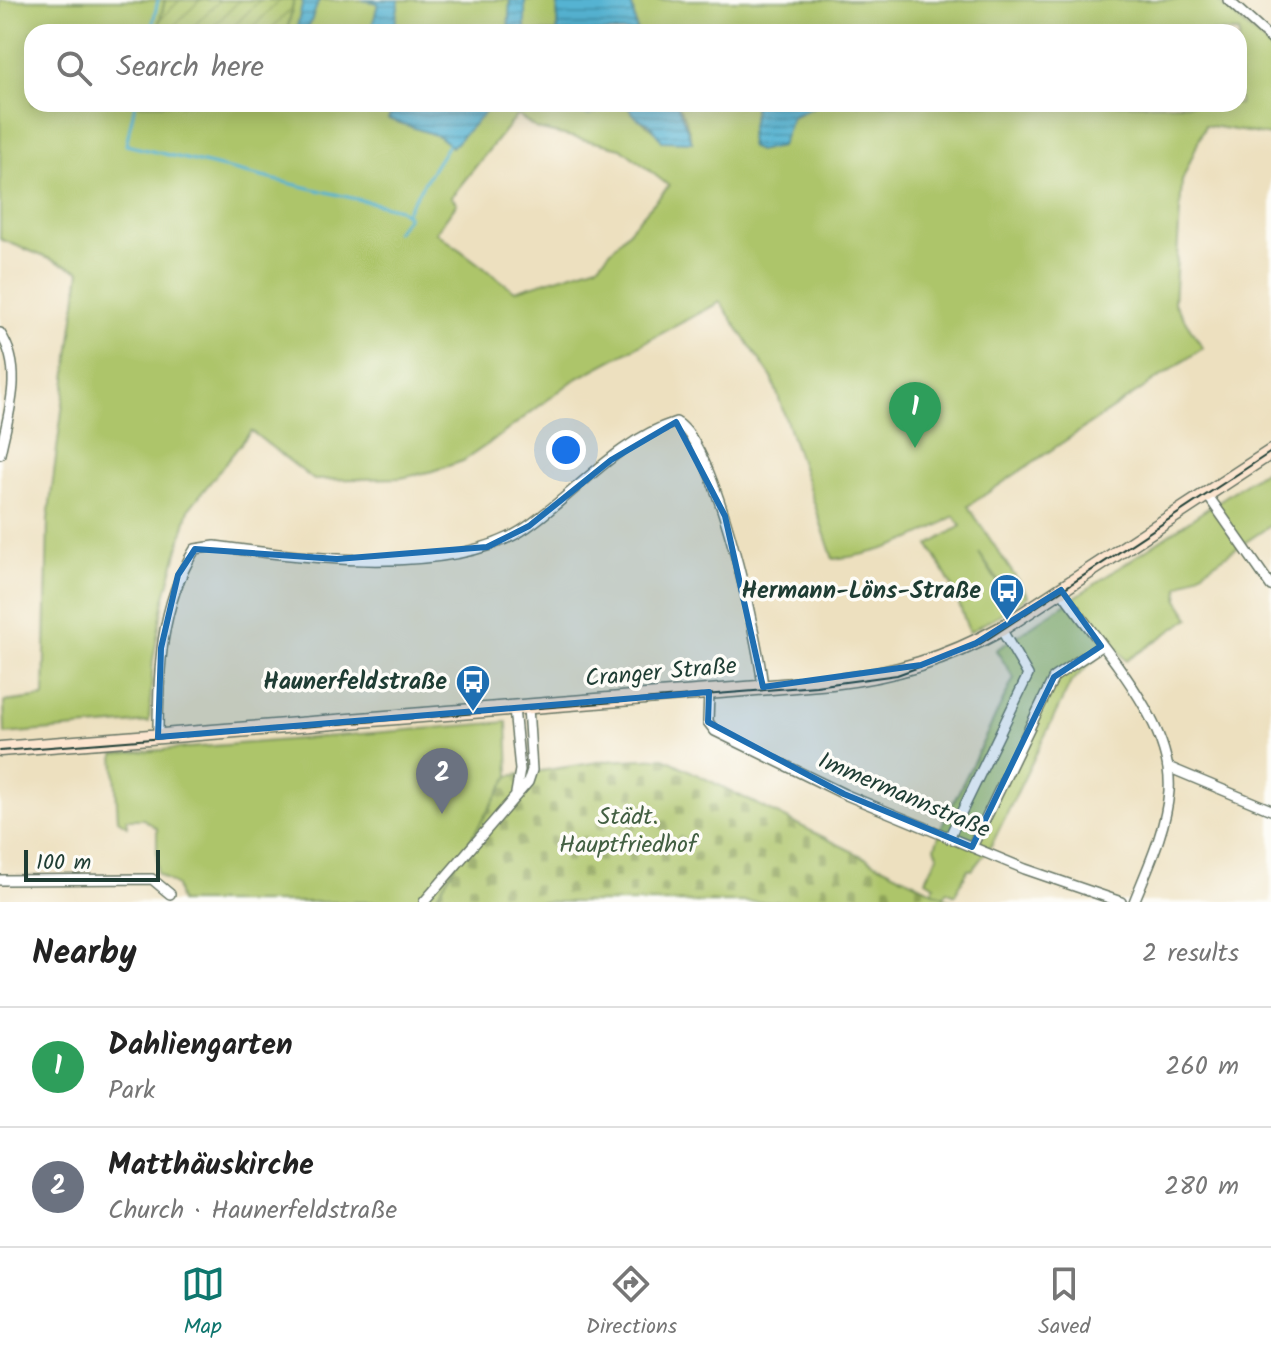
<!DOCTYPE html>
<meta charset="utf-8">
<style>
:root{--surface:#fff;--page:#f2f2f2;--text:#222;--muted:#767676;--line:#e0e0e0;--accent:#0f766e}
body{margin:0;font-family:Kalam,sans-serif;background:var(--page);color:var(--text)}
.scale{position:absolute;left:24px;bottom:20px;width:136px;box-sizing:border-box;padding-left:8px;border:4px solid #1f3d34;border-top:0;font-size:22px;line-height:28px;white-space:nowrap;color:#1f3d34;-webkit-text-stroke:6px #fdfcf7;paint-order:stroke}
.you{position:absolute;left:566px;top:450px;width:28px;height:28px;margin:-20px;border:6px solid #fff;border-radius:50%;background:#1a73e8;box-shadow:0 0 0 12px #1a73e833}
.badge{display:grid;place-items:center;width:52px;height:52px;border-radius:50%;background:var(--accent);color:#fff;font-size:26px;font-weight:700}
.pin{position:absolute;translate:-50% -66px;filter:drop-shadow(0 2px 4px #0008)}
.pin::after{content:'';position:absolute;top:42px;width:28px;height:24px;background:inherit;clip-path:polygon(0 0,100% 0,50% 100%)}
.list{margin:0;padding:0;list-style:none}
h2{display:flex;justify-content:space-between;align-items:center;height:104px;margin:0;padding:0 32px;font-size:34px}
h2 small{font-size:26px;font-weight:400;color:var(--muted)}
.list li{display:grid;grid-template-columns:52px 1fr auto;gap:24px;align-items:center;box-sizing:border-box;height:120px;padding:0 32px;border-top:2px solid var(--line)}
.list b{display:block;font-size:30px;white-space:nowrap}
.list p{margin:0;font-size:26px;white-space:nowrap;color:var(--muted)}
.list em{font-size:26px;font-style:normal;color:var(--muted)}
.icon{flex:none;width:44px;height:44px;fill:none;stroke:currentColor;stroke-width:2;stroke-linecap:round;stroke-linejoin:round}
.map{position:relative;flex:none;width:1271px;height:902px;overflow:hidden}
.search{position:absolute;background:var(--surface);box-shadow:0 4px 20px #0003;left:24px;right:24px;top:24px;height:88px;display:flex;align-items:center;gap:20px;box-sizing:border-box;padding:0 28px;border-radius:24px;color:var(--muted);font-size:30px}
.sheet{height:344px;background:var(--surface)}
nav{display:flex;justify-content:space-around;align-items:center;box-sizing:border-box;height:112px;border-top:2px solid var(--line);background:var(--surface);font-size:22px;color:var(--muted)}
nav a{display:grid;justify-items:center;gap:4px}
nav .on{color:var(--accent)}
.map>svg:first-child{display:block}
.green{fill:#adc56a;stroke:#66814f;stroke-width:2;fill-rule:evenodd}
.cemetery{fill:url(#cemetery-stones);stroke:#66814f;stroke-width:2}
.garden{fill:url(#garden-furrows);stroke:#66814f;stroke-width:2}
.water{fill:url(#water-rules);stroke:#3a7883;stroke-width:2}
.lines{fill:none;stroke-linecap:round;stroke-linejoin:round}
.stream{stroke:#54b3d2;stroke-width:3}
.minor-casing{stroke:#677665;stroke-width:12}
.secondary-casing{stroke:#677665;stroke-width:17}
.minor{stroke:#fff;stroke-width:9}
.secondary{stroke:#fce5cf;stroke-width:14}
.tram{stroke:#1f3d34;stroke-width:2}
.marked{fill:#1f6fb2;fill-opacity:0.2;stroke:#1f6fb2;stroke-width:6;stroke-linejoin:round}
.labels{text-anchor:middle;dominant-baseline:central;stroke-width:7;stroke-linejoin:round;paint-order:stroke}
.poi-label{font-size:24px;font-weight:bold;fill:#1f3d34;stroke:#fdfcf7;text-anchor:end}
.street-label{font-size:24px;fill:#1f3d34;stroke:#fdfcf7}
.park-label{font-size:24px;fill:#425f42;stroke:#fdfcf7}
</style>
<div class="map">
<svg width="1271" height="902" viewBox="0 0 1271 902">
<defs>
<pattern id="cemetery-stones" width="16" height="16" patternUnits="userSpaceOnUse" patternTransform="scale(2)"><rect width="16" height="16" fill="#adc56a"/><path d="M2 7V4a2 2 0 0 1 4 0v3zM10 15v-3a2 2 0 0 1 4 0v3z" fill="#8ca158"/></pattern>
<pattern id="garden-furrows" width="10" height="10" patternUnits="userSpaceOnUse" patternTransform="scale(2)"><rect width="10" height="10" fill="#adc56a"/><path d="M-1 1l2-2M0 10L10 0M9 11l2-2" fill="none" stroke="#8ca158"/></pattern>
<pattern id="water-rules" width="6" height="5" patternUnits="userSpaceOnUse" patternTransform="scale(2)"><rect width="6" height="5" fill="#54b3d2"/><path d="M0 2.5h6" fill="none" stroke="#4593ab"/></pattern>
</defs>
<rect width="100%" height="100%" fill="#fdfcf7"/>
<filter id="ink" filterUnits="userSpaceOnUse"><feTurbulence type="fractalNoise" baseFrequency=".0125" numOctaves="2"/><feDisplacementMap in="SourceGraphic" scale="16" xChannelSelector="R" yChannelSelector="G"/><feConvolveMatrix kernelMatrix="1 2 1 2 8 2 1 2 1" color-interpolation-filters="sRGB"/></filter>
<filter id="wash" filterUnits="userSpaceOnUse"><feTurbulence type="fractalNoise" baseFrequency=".006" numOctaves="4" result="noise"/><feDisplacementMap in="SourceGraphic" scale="32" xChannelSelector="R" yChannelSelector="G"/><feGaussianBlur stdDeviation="1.8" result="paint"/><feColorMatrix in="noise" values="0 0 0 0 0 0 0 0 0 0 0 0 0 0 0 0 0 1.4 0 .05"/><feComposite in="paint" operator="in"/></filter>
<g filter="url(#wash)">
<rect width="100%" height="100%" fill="#ede0bf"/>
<g class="green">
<path d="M0,0H558L557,32H32V104H545L575,114L596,113L603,104H625C645,128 663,137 692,142L685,118L677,104H1239V32H989L990,25L971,28L970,32H637L631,0H1217L1271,49V136L1205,125L1182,181L1174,303L1203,348L968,506L1028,596L1015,605L979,553L1013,607L969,632L954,590L929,545L961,526L954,516C917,540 877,555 833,559L772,378L720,302L574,380L497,438L463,461L433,471L401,478L314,480L251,431L189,509L164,600L153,660L149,722L5,734L4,702L44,697L48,519L80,271L0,239ZM517,115L537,129L621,148L669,186L598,265L515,291L436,232L457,203L451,197Z"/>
<path d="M1271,466V525L1179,587L1178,600L1190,618L1126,661L1113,643L1071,682L992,844L972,870L968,869L955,895L947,891L944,897L932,891L934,885L926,880L938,855L935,847L943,824L1014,678L996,650Z"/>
<path d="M507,722L509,776L433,902H180L176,886L157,873V828L143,819H127V826L118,820L114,754Z"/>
</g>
<path class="cemetery" d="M664,758L954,902H433L509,776L605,761Z"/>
<path class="garden" d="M165,0H294L287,32H157Z"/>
<g class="water">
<path d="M303,0H319L307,32H296Z"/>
<path d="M362,0H399L394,32H371L378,3Z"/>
<path d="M510,0H525V32H508Z"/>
<path d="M558,0H631L637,32H557Z"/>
<path d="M396,104H493L452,147L438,136L388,119Z"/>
<path d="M545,104H603L589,115Z"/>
<path d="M625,104H677L692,142L662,141L650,124L637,118Z"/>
<path d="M755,104H819L792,117L781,146L758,151L751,148L749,138Z"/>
</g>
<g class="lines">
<g class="stream">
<path d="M151,32L158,0"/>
<path d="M135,104L126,145L399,209L408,216L396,232"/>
<path d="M405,213L448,145"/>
</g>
</g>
</g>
<g filter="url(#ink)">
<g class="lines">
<defs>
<g id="minor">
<path d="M1228,0L1271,39"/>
<path d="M0,333C25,370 8,414 0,454"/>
<path d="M1206,493L1271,586"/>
<path d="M1061,590C1099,645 1174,721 1169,791C1166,830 1148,867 1134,902"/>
<path d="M709,692L708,722L715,731L844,794L1025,869L1121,902"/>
<path d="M514,708L520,770L516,793"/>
<path d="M158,737C158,672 160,605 195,549L215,546C300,558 454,578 527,527C576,493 618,440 676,422C716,443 758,640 763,687"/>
<path d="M1168,767L1271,810"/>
<path d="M949,838L1028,675L1001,629"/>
<path d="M972,847L1054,677L1101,646"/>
<path d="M0,880L152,879L170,894"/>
<path d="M424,902L528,782L532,770L528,707"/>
</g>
<path id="secondary" d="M0,749L832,682C894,675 947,659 1001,629L1271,452"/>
</defs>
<use href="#minor" class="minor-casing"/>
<use href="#secondary" class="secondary-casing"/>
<use href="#minor" class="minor"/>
<use href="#secondary" class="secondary"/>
<path class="tram" d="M0,751L816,686L897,675L977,646L1271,452"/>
</g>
</g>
<path class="marked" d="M676,422L725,516L763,687L921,665L976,643L1061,590L1101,646L1054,677L972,847L844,794L708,722L709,692L158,737L161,648L178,575L195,549L337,559L487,547L529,526L611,460Z"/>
<defs>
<symbol id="bus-pin" viewBox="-11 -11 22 30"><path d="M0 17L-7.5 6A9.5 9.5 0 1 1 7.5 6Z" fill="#1f6fb2" stroke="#fdfcf7"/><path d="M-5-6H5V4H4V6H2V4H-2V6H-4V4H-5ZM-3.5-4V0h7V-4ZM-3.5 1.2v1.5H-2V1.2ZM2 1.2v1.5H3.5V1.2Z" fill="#fff"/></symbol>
</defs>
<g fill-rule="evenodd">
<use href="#bus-pin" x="987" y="571" width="40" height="54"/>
<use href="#bus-pin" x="453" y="662" width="40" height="54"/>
</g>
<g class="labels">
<g class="poi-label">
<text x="981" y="591">Hermann-Löns-Straße</text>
<text x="447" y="682">Haunerfeldstraße</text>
</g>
<g class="street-label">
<text transform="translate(661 673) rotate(-5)">Cranger Straße</text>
<text transform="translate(904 796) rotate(23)">Immermannstraße</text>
</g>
<g class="park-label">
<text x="628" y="817">Städt.<tspan x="628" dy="28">Hauptfriedhof</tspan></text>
</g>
</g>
</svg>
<div class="scale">100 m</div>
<div class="you"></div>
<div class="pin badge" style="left:915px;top:448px;background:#2e9e5b">1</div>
<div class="pin badge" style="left:442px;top:814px;background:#6b7280">2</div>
<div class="search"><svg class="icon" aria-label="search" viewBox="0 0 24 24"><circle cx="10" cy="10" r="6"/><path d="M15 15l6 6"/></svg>Search here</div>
</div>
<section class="sheet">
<h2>Nearby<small>2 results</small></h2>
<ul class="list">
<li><span class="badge" style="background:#2e9e5b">1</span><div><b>Dahliengarten</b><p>Park</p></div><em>260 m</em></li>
<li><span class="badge" style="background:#6b7280">2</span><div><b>Matthäuskirche</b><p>Church · Haunerfeldstraße</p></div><em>280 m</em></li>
</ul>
</section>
<nav>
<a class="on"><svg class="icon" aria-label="map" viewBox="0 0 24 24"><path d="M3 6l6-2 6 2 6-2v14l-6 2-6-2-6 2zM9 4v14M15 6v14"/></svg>Map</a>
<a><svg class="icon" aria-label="directions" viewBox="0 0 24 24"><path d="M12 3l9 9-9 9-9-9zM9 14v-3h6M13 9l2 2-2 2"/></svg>Directions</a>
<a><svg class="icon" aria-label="saved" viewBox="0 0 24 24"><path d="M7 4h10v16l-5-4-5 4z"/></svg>Saved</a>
</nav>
